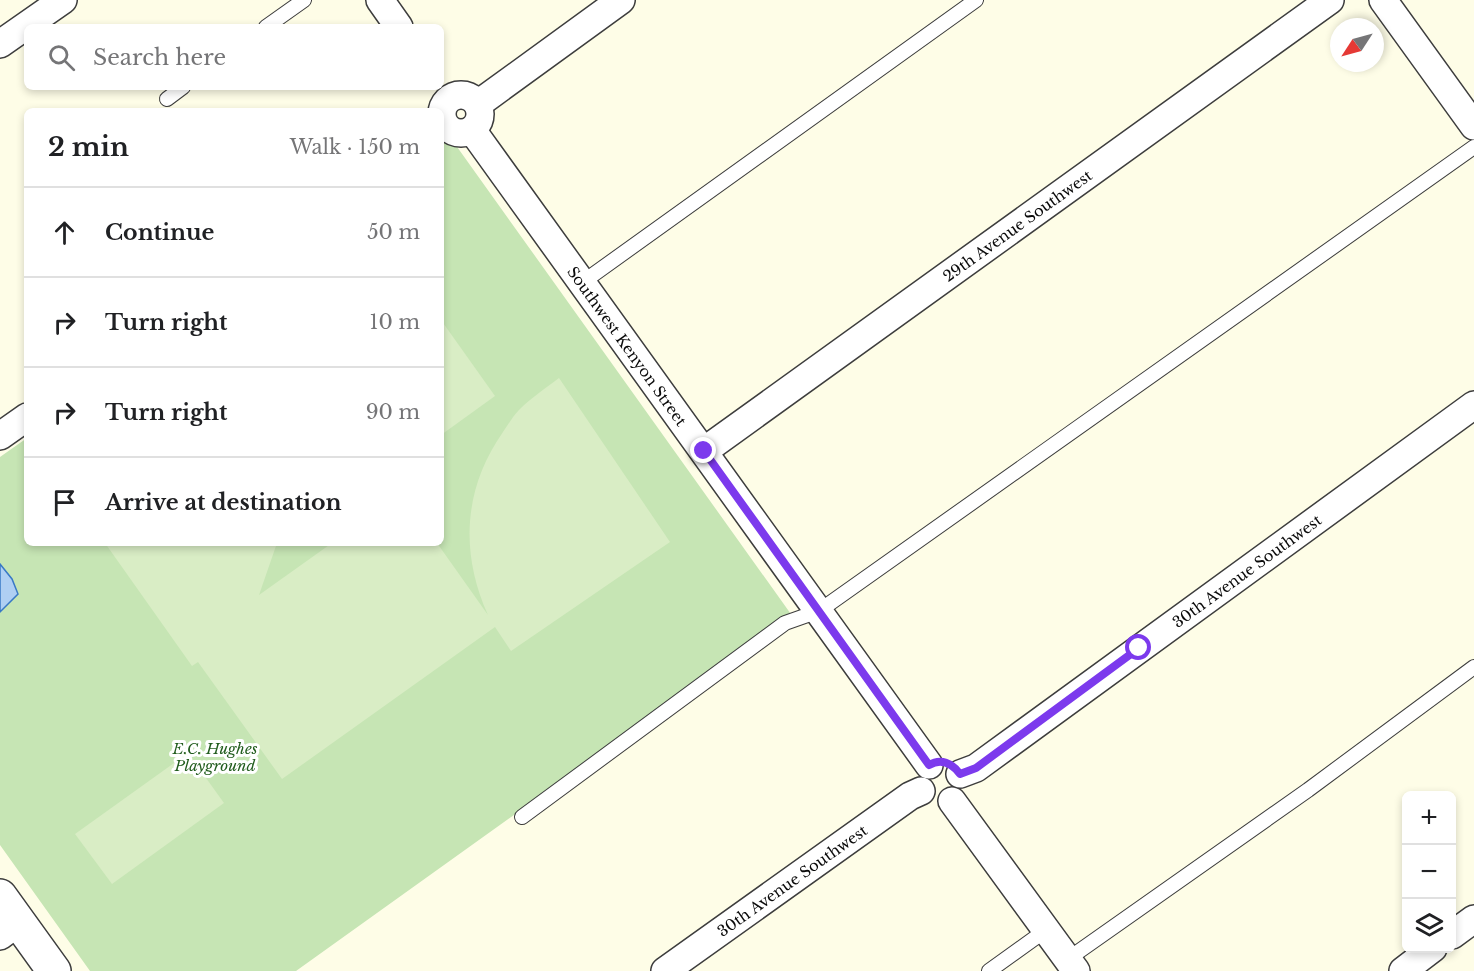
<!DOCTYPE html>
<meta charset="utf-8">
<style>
:root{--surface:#fff;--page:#f6f6f6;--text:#202124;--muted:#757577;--line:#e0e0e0}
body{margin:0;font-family:"Libre Baskerville",serif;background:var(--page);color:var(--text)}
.controls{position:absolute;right:18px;bottom:18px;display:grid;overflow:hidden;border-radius:9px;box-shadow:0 3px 9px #0003}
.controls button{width:54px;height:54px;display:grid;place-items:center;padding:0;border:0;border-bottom:2px solid var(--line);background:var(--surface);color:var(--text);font:30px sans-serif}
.compass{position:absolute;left:1330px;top:18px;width:54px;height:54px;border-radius:50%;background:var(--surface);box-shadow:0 3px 9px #0003;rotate:234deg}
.stop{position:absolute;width:18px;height:18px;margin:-14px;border:4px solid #7c3aed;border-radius:50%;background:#fff}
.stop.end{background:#7c3aed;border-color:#fff;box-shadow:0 2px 6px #0008}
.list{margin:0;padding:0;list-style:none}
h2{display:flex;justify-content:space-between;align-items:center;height:78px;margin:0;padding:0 24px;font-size:26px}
h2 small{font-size:20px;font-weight:400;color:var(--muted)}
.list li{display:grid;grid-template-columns:39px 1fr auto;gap:18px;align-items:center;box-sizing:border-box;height:90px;padding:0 24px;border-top:2px solid var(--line)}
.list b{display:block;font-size:22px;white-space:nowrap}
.list em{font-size:20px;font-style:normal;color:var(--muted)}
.icon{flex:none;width:33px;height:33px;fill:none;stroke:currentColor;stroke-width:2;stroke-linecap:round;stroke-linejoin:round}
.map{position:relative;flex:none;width:1474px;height:971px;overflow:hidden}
.search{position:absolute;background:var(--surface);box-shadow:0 3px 9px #0003;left:24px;top:24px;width:420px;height:66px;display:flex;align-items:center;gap:15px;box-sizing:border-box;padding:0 21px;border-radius:9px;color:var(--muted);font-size:22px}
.panel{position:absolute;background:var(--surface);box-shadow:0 3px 9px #0003;left:24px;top:108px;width:420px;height:438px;border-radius:9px}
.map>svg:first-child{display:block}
.green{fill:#c6e5b4}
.pitch{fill:#d9edc5}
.water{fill:#afcff3;stroke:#3979c6;stroke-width:1.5}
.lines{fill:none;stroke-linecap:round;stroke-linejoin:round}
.service-casing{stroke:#3d3d3d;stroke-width:16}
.minor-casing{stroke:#3d3d3d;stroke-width:30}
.tertiary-casing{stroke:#3d3d3d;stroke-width:36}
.service{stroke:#fff;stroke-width:14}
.minor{stroke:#fff;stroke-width:27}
.tertiary{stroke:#fff;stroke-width:33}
.route{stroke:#7c3aed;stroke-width:8}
.labels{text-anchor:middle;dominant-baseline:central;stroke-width:6;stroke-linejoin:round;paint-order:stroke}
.street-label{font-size:15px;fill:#0a0a0a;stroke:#fff}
.park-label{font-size:15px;font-style:italic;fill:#225d1e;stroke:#fff}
</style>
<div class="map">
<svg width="1474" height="971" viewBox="0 0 1474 971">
<rect width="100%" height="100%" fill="#fefde7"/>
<path class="green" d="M450,137L793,617L782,623L296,971H90L0,845V457L27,438V543H441V143Z"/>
<g class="pitch">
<path d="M441,320L495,396L441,435Z"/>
<path d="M559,378L670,542L511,651L495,627L282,779L198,662L192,666L105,543H277L259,595L332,543H437L488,615C460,553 463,489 503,432C508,425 513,416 519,410C531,398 546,388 559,378Z"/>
<path d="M188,753L224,803L112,884L75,834Z"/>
</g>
<path class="water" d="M0,564L12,579L18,594L0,612Z"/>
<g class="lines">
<defs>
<g id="service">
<path d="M266,27L304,0"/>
<path d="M167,99L183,87"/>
<path d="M583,282L976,0"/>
<path d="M522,817L785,623L819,611L1474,147"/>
<path d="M1068,959L1308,790L1474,667"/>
<path d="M989,971L1046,930"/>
</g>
<g id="minor">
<path d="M380,0L399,27"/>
<path d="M1383,0L1474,126"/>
<path d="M0,44L63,0"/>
<circle cx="461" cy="114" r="19"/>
<path d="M478,104L621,0"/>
<path id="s1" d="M472,130L929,765"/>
<path d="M0,436L27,417"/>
<path id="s2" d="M704,451L1330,0"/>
<path id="s3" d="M960,774L976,768L1474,405"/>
<path d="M952,801L1076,971"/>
<path d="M1452,935L1474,919"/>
<path d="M0,936L19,922"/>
<path id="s4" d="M665,971L910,796L921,791"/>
<path d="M1403,971L1433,948"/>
</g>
<path id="tertiary" d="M0,896L54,971"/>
</defs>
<use href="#service" class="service-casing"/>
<use href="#minor" class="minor-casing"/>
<use href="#tertiary" class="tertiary-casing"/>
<use href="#service" class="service"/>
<use href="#minor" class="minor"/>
<use href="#tertiary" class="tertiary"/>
</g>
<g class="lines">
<path class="route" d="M704,451L929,765C941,758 952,763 960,774L976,768L1139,648"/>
</g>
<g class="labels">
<g class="street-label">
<text stroke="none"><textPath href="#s2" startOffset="386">29th Avenue Southwest</textPath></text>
<text stroke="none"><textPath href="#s1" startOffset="266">Southwest Kenyon Street</textPath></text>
<text stroke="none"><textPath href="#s3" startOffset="352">30th Avenue Southwest</textPath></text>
<text stroke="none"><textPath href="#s4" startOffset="156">30th Avenue Southwest</textPath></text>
</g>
<g class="park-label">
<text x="215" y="748">E.C. Hughes<tspan x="215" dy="17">Playground</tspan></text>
</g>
</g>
</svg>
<div class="controls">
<button>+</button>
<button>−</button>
<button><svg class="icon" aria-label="layers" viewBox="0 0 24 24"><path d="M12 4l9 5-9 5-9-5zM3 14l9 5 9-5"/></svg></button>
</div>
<svg class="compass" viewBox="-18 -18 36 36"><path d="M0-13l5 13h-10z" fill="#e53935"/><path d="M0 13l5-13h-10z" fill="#757577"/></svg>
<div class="stop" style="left:1139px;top:648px"></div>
<div class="stop end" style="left:704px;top:451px"></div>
<div class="search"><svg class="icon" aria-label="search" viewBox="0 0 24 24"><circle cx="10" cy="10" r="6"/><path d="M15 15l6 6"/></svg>Search here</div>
<section class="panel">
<h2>2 min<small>Walk · 150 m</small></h2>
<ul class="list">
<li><svg class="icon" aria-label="ahead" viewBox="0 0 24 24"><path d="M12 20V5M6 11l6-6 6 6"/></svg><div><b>Continue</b></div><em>50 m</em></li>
<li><svg class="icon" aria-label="right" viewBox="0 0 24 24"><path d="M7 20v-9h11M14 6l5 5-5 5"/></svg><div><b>Turn right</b></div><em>10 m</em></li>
<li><svg class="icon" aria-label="right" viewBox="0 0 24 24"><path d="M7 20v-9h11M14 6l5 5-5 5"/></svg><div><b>Turn right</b></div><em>90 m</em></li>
<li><svg class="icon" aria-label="arrive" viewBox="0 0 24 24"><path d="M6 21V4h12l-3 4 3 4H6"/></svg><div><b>Arrive at destination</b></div></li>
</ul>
</section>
</div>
